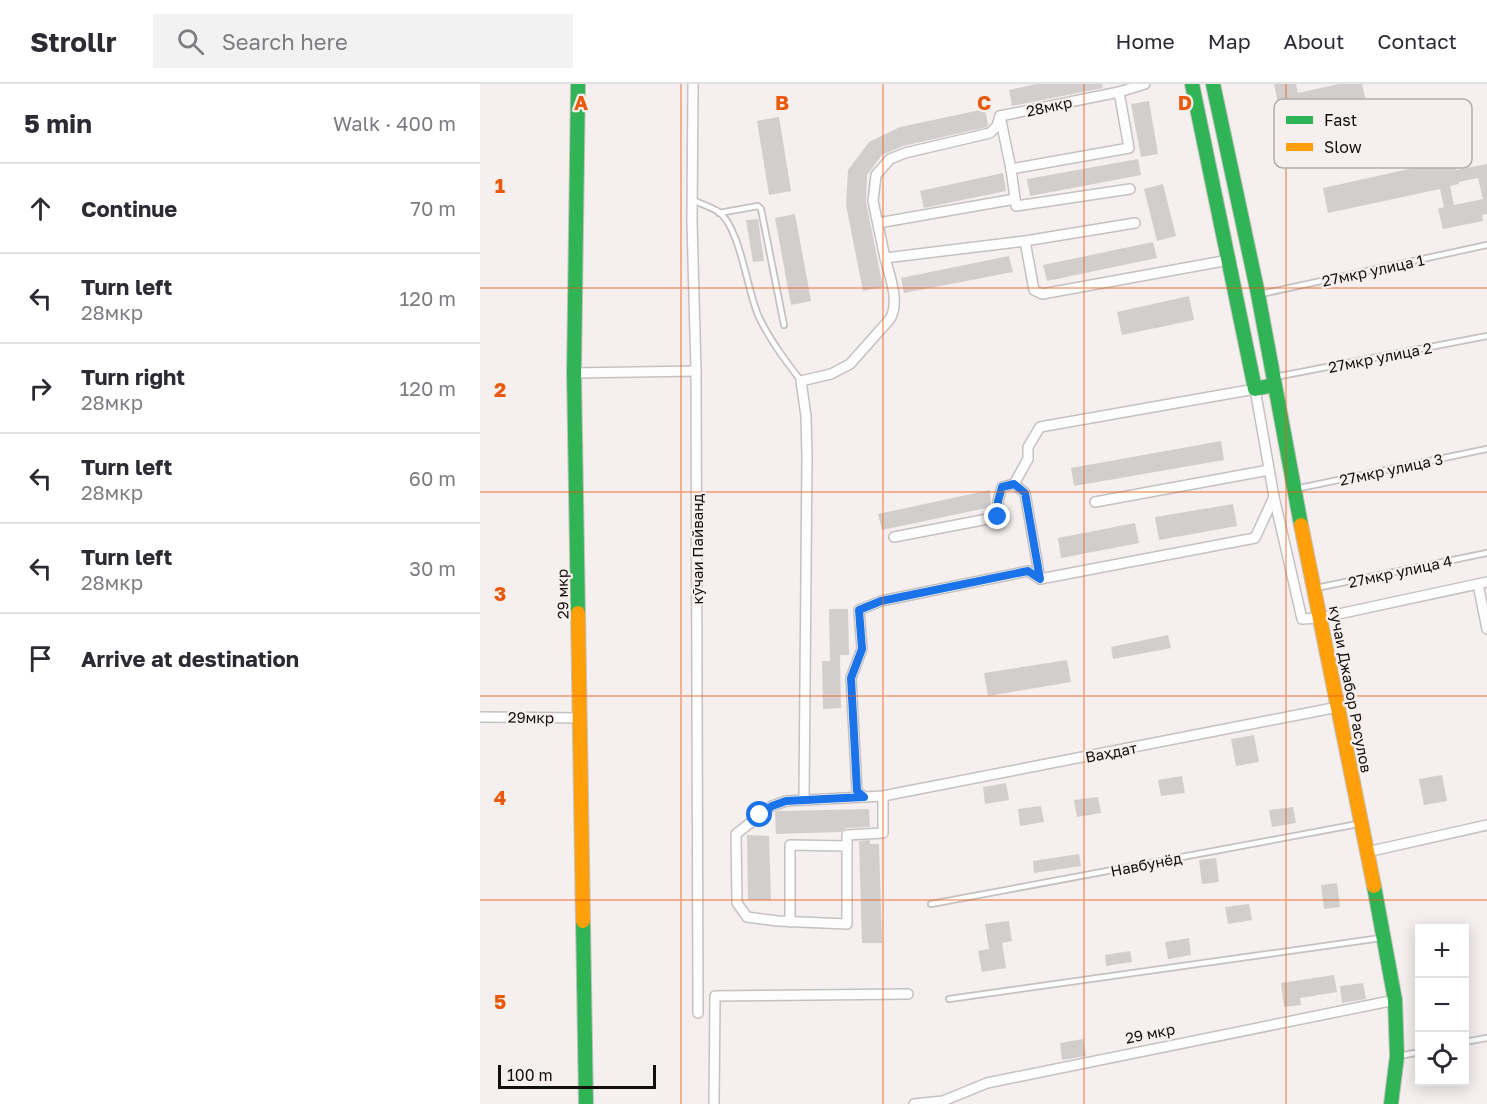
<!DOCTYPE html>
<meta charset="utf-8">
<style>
:root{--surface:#fff;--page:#f2f2f3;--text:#2b2b33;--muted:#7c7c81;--line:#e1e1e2}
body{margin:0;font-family:"Golos Text",sans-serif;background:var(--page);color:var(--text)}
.controls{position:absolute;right:18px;bottom:18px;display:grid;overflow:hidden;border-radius:0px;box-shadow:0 3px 15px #0003}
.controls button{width:54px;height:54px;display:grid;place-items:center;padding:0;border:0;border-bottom:2px solid var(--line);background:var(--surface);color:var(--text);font:30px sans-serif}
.scale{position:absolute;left:18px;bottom:15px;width:158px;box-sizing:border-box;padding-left:6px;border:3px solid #12100f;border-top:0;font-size:16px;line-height:21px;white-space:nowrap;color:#12100f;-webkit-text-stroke:4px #f7efed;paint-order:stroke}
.stop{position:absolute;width:18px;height:18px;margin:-14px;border:4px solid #1a73e8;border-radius:50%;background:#fff}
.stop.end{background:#1a73e8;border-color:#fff;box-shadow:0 2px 6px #0008}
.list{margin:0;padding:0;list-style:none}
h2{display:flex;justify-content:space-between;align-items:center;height:78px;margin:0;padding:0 24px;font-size:26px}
h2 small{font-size:20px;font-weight:400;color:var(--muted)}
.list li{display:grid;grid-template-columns:39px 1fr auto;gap:18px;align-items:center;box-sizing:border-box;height:90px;padding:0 24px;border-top:2px solid var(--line)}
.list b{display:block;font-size:22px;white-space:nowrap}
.list p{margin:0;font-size:20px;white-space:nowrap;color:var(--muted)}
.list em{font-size:20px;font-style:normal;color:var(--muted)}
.icon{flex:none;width:33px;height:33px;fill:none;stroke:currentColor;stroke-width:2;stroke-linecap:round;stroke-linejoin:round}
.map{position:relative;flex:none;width:1007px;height:1020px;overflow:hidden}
header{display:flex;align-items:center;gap:36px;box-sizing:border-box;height:84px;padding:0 30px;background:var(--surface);border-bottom:2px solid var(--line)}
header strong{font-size:28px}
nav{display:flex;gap:33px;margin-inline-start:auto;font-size:21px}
.search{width:420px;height:54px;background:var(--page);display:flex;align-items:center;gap:15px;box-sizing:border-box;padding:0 21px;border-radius:0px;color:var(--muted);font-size:22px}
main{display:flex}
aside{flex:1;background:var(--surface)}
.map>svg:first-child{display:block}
.building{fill:#d2cecd;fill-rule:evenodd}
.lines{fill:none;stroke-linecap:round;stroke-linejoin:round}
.lane-casing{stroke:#c5c1c0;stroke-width:8}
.street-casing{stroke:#c5c1c0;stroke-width:12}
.fast-casing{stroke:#c5c1c0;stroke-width:16}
.slow-casing{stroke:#c5c1c0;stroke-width:16}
.lane{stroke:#fefdfd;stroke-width:4.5}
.street{stroke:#fefdfd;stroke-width:9}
.fast{stroke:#30b455;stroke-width:14}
.slow{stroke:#ff9f0a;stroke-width:14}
.route{stroke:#1a73e8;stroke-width:8}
.grid{fill:none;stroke:#e8590c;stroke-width:1.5;stroke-opacity:0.55}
.labels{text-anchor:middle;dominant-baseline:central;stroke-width:4.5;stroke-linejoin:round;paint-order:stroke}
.street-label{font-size:15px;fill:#12100f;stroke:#f7efed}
.key{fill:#f7efed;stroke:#b2acaa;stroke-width:1.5}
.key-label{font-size:16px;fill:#12100f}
.grid-label{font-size:20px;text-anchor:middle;font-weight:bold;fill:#e8590c;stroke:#f7efed;stroke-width:4.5;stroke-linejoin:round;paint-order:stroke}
</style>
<header>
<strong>Strollr</strong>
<div class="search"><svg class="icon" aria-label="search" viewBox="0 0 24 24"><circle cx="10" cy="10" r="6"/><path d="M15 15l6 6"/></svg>Search here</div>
<nav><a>Home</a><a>Map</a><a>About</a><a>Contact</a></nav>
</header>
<main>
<aside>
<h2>5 min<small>Walk · 400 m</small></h2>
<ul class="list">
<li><svg class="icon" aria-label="ahead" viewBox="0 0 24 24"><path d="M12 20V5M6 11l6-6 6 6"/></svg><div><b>Continue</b></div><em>70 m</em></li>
<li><svg class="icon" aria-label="left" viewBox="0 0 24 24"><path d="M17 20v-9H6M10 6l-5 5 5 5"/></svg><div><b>Turn left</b><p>28мкр</p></div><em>120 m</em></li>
<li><svg class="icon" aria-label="right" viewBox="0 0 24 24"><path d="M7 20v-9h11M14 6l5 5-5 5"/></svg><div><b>Turn right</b><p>28мкр</p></div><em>120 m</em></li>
<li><svg class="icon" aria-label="left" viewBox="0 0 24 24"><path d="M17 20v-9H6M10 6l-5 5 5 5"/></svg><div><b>Turn left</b><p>28мкр</p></div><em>60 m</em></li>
<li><svg class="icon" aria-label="left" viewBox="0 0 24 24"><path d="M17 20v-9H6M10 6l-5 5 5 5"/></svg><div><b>Turn left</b><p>28мкр</p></div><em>30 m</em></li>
<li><svg class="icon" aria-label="arrive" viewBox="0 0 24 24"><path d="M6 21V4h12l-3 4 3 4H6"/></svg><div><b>Arrive at destination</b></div></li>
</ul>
</aside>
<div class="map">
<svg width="1007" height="1020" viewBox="0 0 1007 1020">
<rect width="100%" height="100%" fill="#f5f0ef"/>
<g class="building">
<path d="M557,0H622L623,4L532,22L529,6Z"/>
<path d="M794,0H816L818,9L859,0H882L886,18L823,31L821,24L800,29Z"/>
<path d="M669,17L678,70L661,73L651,20Z"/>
<path d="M505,25L508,41L507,43L423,62L402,71L387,91L386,118L403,203L383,207L366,121L368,86L389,58L420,43Z"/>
<path d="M299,33L311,107L289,111L277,37Z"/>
<path d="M658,75L661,91L550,112L547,95Z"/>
<path d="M974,75L976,86L1007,80V130L1002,131L1003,137L963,145L958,125L964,123L960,105L848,129L843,104ZM998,94L1003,115L974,121L970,102L979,100V98Z"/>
<path d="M523,89L526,107L444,124L440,107Z"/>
<path d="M683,100L696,152L677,157L664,105Z"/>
<path d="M315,130L331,217L311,221L295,134Z"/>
<path d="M278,135L284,177L273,178L266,136Z"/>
<path d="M673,158L677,174L567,197L563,181Z"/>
<path d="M529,172L533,188L424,209L421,194Z"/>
<path d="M709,212L714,236L642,251L637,228Z"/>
<path d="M741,357L744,376L594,402L591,384Z"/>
<path d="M510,406L511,423L402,446L398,430Z"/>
<path d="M753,420L757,442L679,456L675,433Z"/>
<path d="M655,439L659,459L581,474L578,454Z"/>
<path d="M349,525H368L369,571H360L361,624L343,625L342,577H350Z"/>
<path d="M688,551L691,564L633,575L631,563Z"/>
<path d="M587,576L591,598L508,612L504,589Z"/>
<path d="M774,651L779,678L756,682L751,655Z"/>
<path d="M962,691L967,717L944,721L939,695Z"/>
<path d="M702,692L705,709L681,712L678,696Z"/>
<path d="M526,699L529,716L505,720L503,703Z"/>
<path d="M618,713L621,729L597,733L594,716Z"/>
<path d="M561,722L564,738L540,742L538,725Z"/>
<path d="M813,723L816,739L792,743L789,726Z"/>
<path d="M389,725L390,743L366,744L361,748L296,750L295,728L299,727Z"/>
<path d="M267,751L289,752L291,816H268Z"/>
<path d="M390,756V760H399L402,859H382L379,757Z"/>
<path d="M599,770L601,782L554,789L553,777Z"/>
<path d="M736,774L739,798L722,800L719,776Z"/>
<path d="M857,799L860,823L844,825L841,801Z"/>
<path d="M769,820L772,836L748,840L745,823Z"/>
<path d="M529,837L532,857L522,859L526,884L502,888L498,867L509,865L505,840Z"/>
<path d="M709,854L711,871L688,875L685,858Z"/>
<path d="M650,867L652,878L626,882L625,871Z"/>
<path d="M854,891L857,908L820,914L821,921L804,923L801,899Z"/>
<path d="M883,899L886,915L862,919L860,902Z"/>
<path d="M603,955L606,972L582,976L580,959Z"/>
</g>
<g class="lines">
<defs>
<g id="lane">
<path d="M213,116C221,120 231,123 239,128C260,144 267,205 278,231C289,255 305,276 321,297"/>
<path d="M239,129L278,122L281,125L304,241"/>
<path d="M781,210L1007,161"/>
<path d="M795,293L1007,252"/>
<path d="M815,405L1007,365"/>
<path d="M836,504L1007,469"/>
<path d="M451,820L878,740"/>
<path d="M469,915L901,854"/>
<path d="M984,958L1007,954"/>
<path d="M919,972L940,968"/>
</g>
<g id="street">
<path d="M213,0L212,138L216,287L218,929"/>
<path d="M639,8L665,0"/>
<path d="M520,32L531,85"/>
<path d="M398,139L535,115"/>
<path d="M655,139L545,157L554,206L562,210L749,176"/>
<path d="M545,157L405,174L393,117L396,91L410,75L425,69L510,49L517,42L520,32L639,8L649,64L531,85L536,122L650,105"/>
<path d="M94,289L216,287"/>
<path d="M794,413L822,535L840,534L1007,498"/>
<path d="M615,418L789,386"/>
<path d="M414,453L518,433V417L522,403L534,400L545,409L560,495L775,454L794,413L775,305L560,343L548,363V375L534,400"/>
<path d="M560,495L548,487L401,517L379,526L382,565L371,594L377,707L384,713L403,712L858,623"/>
<path d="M998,500L1007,545"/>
<path d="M0,633L101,634"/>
<path d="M384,713L306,717L292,722L256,750L257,819L267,833L298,837L367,840V751L403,749V712"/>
<path d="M324,715L327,372L326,332L321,297L351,290L370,280L410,235C420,218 410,193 405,174"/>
<path d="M887,768L1007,741"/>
<path d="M310,838V761L367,762"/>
<path d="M234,1020L235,912L428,910"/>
<path d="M434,1020L463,1017L507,999L915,916"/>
</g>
<g id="fast">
<path d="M712,0L775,305L794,301"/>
<path d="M733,0L778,210L821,441"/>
<path d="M98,529L94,289L98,0"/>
<path d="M894,802L915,916L917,972L911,1020"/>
<path d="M103,837L106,1020"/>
</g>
<g id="slow">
<path d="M821,441L894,802"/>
<path d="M98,529L103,837"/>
</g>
</defs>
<use href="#lane" class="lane-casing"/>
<use href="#street" class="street-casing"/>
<use href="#fast" class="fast-casing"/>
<use href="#slow" class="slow-casing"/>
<use href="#lane" class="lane"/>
<use href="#street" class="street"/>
<use href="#fast" class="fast"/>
<use href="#slow" class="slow"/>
</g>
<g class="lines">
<path class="route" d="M280,731L292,722L306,717L384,713L377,707L371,594L382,565L379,526L401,517L548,487L560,495L545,409L534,400L522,403L518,417V433"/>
</g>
<path class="grid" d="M201,0V1020M403,0V1020M604,0V1020M806,0V1020M0,204H1007M0,408H1007M0,612H1007M0,816H1007"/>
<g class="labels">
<g class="street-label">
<text transform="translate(569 22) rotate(-12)">28мкр</text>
<text transform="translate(893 186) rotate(-12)">27мкр улица 1</text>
<text transform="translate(900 273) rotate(-11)">27мкр улица 2</text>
<text transform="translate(911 385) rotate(-12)">27мкр улица 3</text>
<text transform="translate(217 465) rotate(-90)">кӯчаи Пайванд</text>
<text transform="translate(920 487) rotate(-12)">27мкр улица 4</text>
<text transform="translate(82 510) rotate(-91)">29 мкр</text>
<text transform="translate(871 605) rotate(79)">кучаи Джабор Расулов</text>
<text transform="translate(51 633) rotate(1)">29мкр</text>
<text transform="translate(631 668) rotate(-11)">Ваҳдат</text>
<text transform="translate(666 780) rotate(-11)">Навбунёд</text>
<text transform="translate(670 949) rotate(-11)">29 мкр</text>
</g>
</g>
<rect x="794" y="15" width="198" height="69" rx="9" class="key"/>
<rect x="806" y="32" width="27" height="8" fill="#30b455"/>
<rect x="806" y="59" width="27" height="8" fill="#ff9f0a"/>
<g class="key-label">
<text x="844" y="42">Fast</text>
<text x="844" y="69">Slow</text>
</g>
<g class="grid-label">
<text x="101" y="26">A</text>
<text x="302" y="26">B</text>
<text x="504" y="26">C</text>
<text x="705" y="26">D</text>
<text x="20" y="109">1</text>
<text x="20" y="313">2</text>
<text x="20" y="517">3</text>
<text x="20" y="721">4</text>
<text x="20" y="925">5</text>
</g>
</svg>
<div class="controls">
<button>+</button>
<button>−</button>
<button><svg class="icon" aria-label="locate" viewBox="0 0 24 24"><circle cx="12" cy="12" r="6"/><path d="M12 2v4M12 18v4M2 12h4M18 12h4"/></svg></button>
</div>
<div class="scale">100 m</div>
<div class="stop" style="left:280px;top:731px"></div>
<div class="stop end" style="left:518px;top:433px"></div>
</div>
</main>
